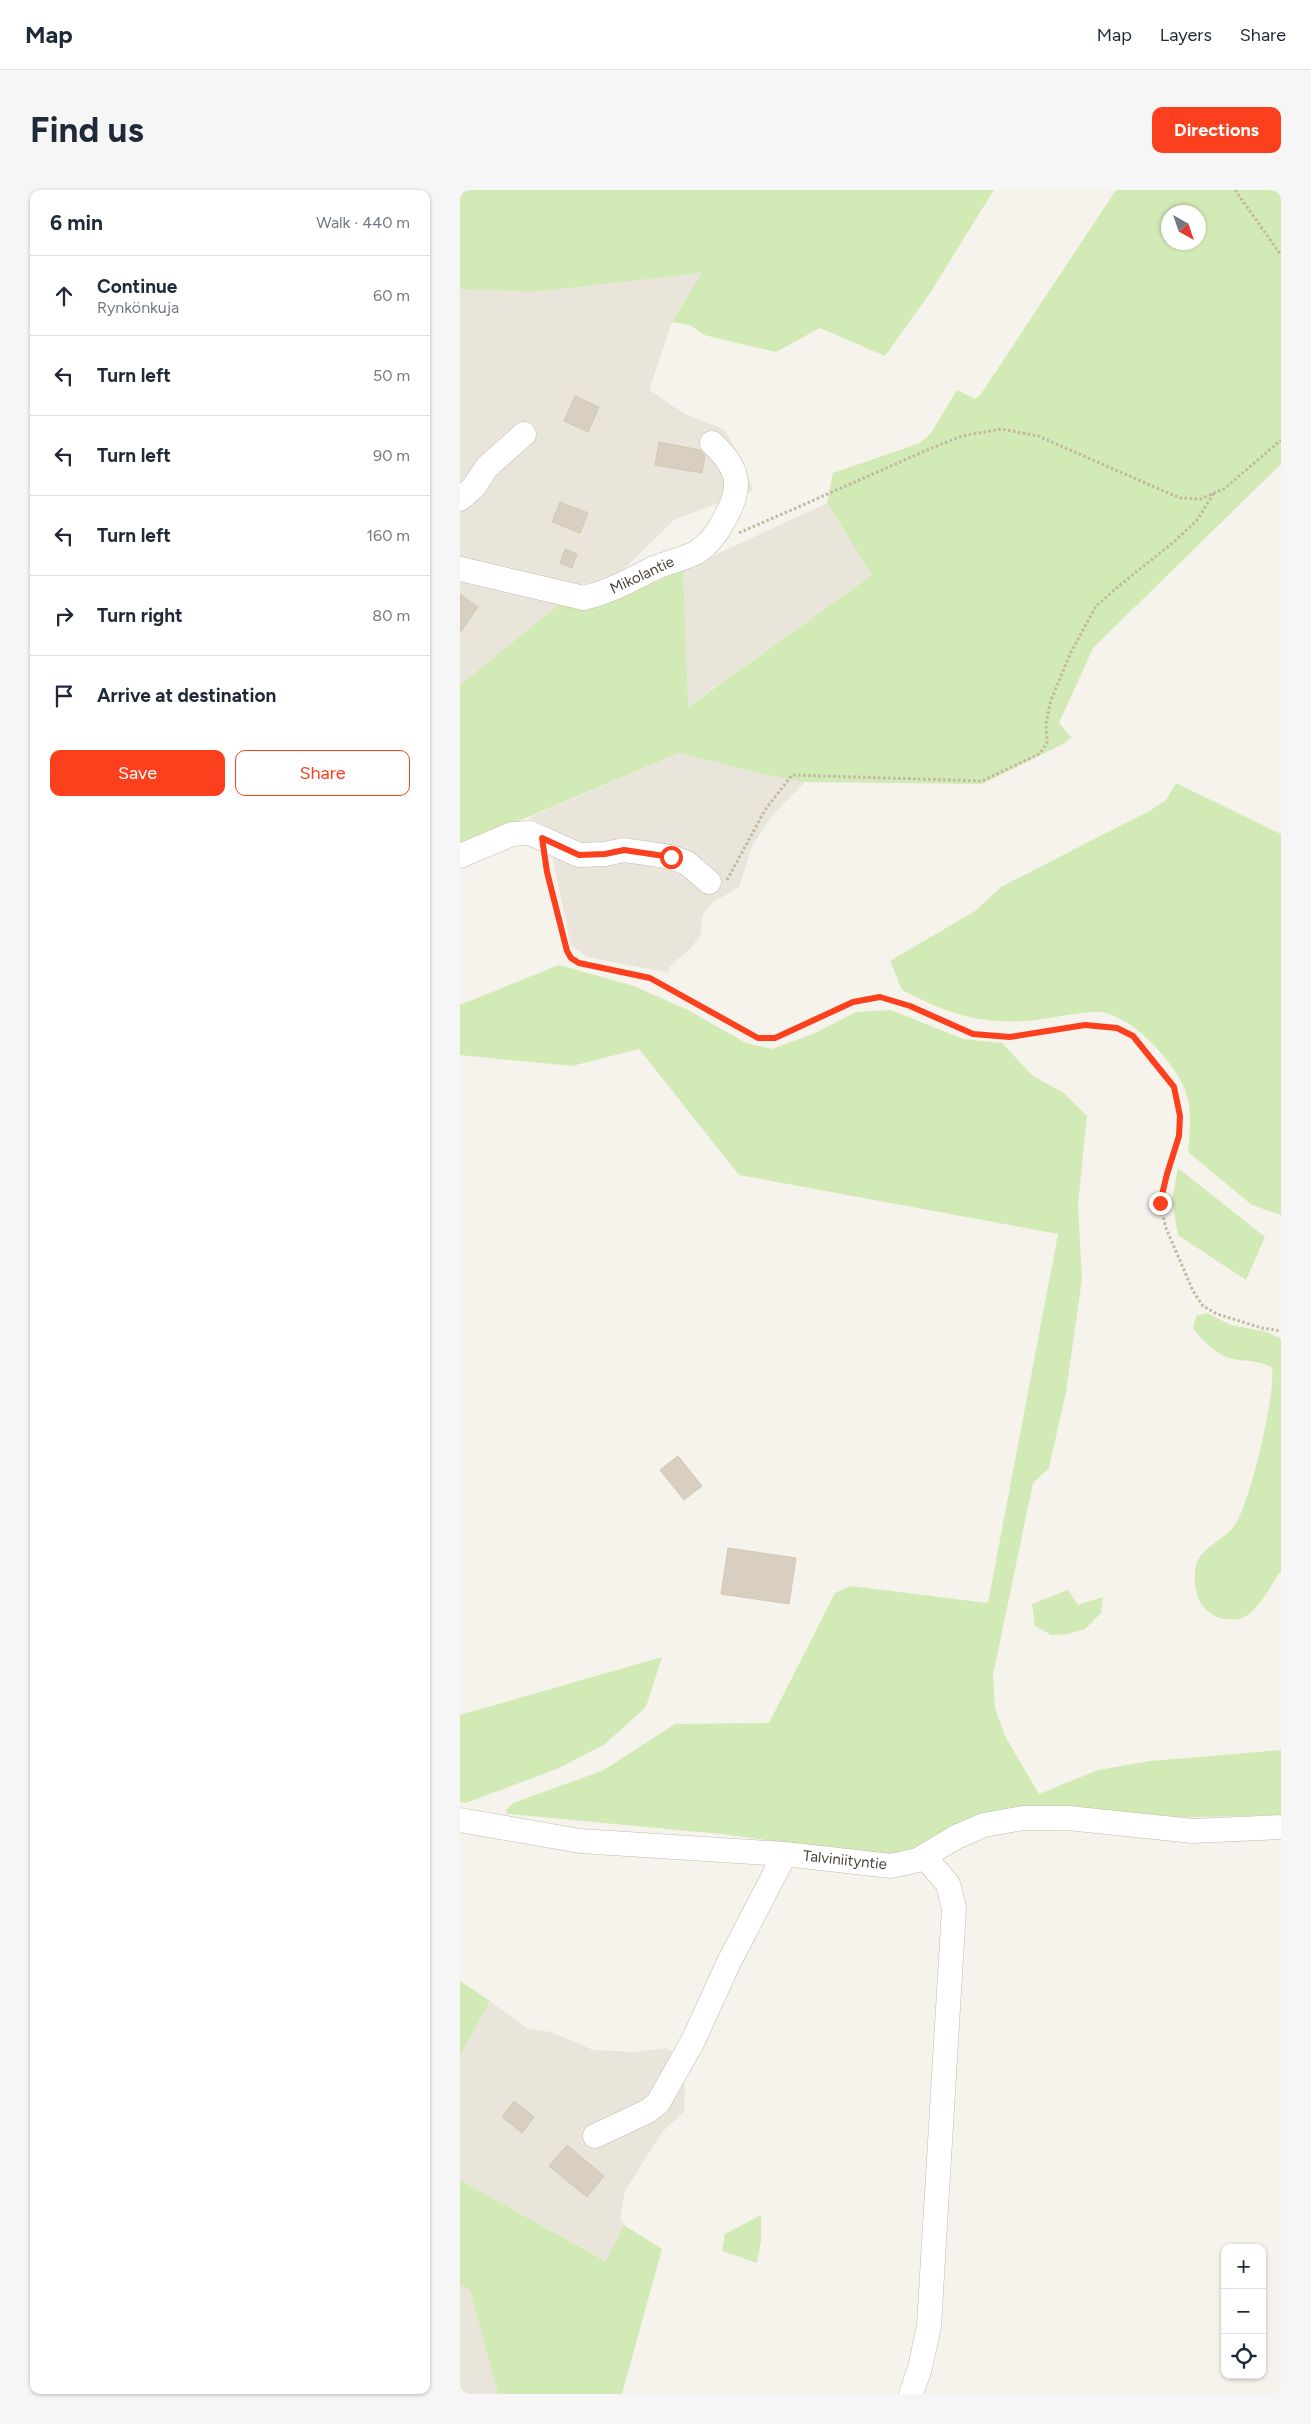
<!DOCTYPE html>
<meta charset="utf-8">
<style>
:root{--surface:#fff;--page:#f6f6f7;--text:#1f2937;--muted:#747a83;--line:#e0e1e3;--accent:#fc3f1d}
body{margin:0;font-family:Figtree,sans-serif;background:var(--page);color:var(--text)}
.controls{position:absolute;right:15px;bottom:15px;display:grid;overflow:hidden;border-radius:10px;box-shadow:0 1px 4px #0004}
.controls button{width:45px;height:45px;display:grid;place-items:center;padding:0;border:0;border-bottom:1px solid var(--line);background:var(--surface);color:var(--text);font:25px sans-serif}
.compass{position:absolute;left:701px;top:15px;width:45px;height:45px;border-radius:50%;background:var(--surface);box-shadow:0 1px 4px #0004;rotate:140deg}
.stop{position:absolute;width:15px;height:15px;margin:-11px;border:4px solid #fc3f1d;border-radius:50%;background:#fff}
.stop.end{background:#fc3f1d;border-color:#fff;box-shadow:0 1px 5px #0008}
.list{margin:0;padding:0;list-style:none}
h2{display:flex;justify-content:space-between;align-items:center;height:65px;margin:0;padding:0 20px;font-size:21px}
h2 small{font-size:16px;font-weight:400;color:var(--muted)}
.list li{display:grid;grid-template-columns:32px 1fr auto;gap:15px;align-items:center;box-sizing:border-box;height:80px;padding:0 20px;border-top:1px solid var(--line)}
.list b{display:block;font-size:19px;white-space:nowrap}
.list p{margin:0;font-size:16px;white-space:nowrap;color:var(--muted)}
.list em{font-size:16px;font-style:normal;color:var(--muted)}
.actions{display:flex;gap:10px;padding:15px 20px}
.actions a{flex:1;padding:11px 0;border:1px solid var(--accent);border-radius:10px;text-align:center;font-size:18px;color:var(--accent)}
.actions .main{background:var(--accent);color:#fff}
.icon{flex:none;width:28px;height:28px;fill:none;stroke:currentColor;stroke-width:2;stroke-linecap:round;stroke-linejoin:round}
.map{position:relative;flex:none;width:821px;height:2204px;overflow:hidden;border-radius:10px}
header{display:flex;align-items:center;gap:30px;box-sizing:border-box;height:70px;padding:0 25px;background:var(--surface);border-bottom:1px solid var(--line)}
header strong{font-size:24px}
nav{display:flex;gap:28px;margin-inline-start:auto;font-size:18px}
.intro{display:flex;align-items:center;justify-content:space-between;box-sizing:border-box;height:120px;padding:0 30px}
h1{margin:0;font-size:35px}
.button{padding:12px 22px;border-radius:10px;background:var(--accent);color:#fff;font-size:18px;font-weight:700}
main{display:flex;gap:30px;padding:0 30px}
aside{flex:1;background:var(--surface);border-radius:10px;box-shadow:0 1px 4px #0004}
.map>svg:first-child{display:block}
.residential{fill:#eae5da}
.green{fill:#d2eab5;fill-rule:evenodd}
.building{fill:#d8cfc1;stroke:#d3c7b4}
.lines{fill:none;stroke-linecap:round;stroke-linejoin:round}
.minor-casing{stroke:#c2bbae;stroke-width:25}
.path{stroke:#c4b79f;stroke-width:3;stroke-dasharray:2.5 2.5;stroke-linecap:butt}
.minor{stroke:#fff;stroke-width:24}
.route{stroke:#fc3f1d;stroke-width:6}
.labels{text-anchor:middle;dominant-baseline:central;stroke-width:4;stroke-linejoin:round;paint-order:stroke}
.street-label{font-size:15px;fill:#4b4439;stroke:#fff}
</style>
<header>
<strong>Map</strong>
<nav><a>Map</a><a>Layers</a><a>Share</a></nav>
</header>
<div class="intro"><h1>Find us</h1><a class="button">Directions</a></div>
<main>
<aside>
<h2>6 min<small>Walk · 440 m</small></h2>
<ul class="list">
<li><svg class="icon" aria-label="ahead" viewBox="0 0 24 24"><path d="M12 20V5M6 11l6-6 6 6"/></svg><div><b>Continue</b><p>Rynkönkuja</p></div><em>60 m</em></li>
<li><svg class="icon" aria-label="left" viewBox="0 0 24 24"><path d="M17 20v-9H6M10 6l-5 5 5 5"/></svg><div><b>Turn left</b></div><em>50 m</em></li>
<li><svg class="icon" aria-label="left" viewBox="0 0 24 24"><path d="M17 20v-9H6M10 6l-5 5 5 5"/></svg><div><b>Turn left</b></div><em>90 m</em></li>
<li><svg class="icon" aria-label="left" viewBox="0 0 24 24"><path d="M17 20v-9H6M10 6l-5 5 5 5"/></svg><div><b>Turn left</b></div><em>160 m</em></li>
<li><svg class="icon" aria-label="right" viewBox="0 0 24 24"><path d="M7 20v-9h11M14 6l5 5-5 5"/></svg><div><b>Turn right</b></div><em>80 m</em></li>
<li><svg class="icon" aria-label="arrive" viewBox="0 0 24 24"><path d="M6 21V4h12l-3 4 3 4H6"/></svg><div><b>Arrive at destination</b></div></li>
</ul>
<div class="actions"><a class="main">Save</a><a>Share</a></div>
</aside>
<div class="map">
<svg width="821" height="2204" viewBox="0 0 821 2204">
<rect width="100%" height="100%" fill="#f6f3ec"/>
<g class="residential">
<path d="M243,83L212,132L189,200L225,224L259,237L267,243L288,285L293,301L215,329L157,386L111,397L0,372V99L75,102Z"/>
<path d="M367,313L412,385L227,517L223,380Z"/>
<path d="M0,386L107,408L0,495Z"/>
<path d="M219,563L307,585L345,592L311,627L292,656L279,697L252,713L242,726L241,744L231,758L209,777V783L127,767L111,755L93,671V647L84,635L68,628Z"/>
<path d="M30,1811L66,1838L91,1842L133,1860L178,1862L207,1858L230,1873L225,1888L224,1922L202,1942L165,2001L160,2029L164,2035L147,2071L0,1990V1866Z"/>
<path d="M0,2095L10,2100L38,2204H0Z"/>
</g>
<g class="green">
<path d="M0,0H534L470,103L425,166L360,138L316,162L244,145L230,135L212,132L242,83L75,102L0,99Z"/>
<path d="M656,0H821V274L633,458L599,533L611,547L605,553L522,594L345,592L307,585L219,563L0,656V495L107,408L162,406L223,380L228,517L412,385L367,313L373,283L460,253L471,243L497,200L515,209L521,204ZM708,22H738V52H708Z"/>
<path d="M716,593L821,644V1025L792,1015L728,962C730,944 731,927 728,909C721,878 673,825 640,822C623,821 593,828 576,830C524,836 487,824 442,800L430,771L515,721L541,697L691,620L706,610Z"/>
<path d="M99,775L174,796L228,820L286,853L312,859L353,844L396,822L431,820L503,849L542,853L573,886L604,903L627,926L618,1015L622,1089L606,1202L589,1278L573,1293L533,1485L535,1518L545,1546L579,1604L638,1580L691,1571L821,1560V1625L500,1633L454,1658L430,1667L261,1644L47,1624L46,1620L53,1613L144,1580L215,1534L309,1533L375,1403L390,1396L528,1413L598,1044L279,985L179,859L112,876L0,865V815Z"/>
<path d="M718,978L805,1047L786,1090L718,1045L712,1010Z"/>
<path d="M747,1123L771,1135L807,1142L821,1149V1383H819C810,1397 797,1423 780,1429C776,1430 769,1429 765,1429C758,1429 747,1422 743,1416C735,1406 733,1388 736,1376C740,1357 765,1350 775,1335C790,1313 816,1204 812,1178C800,1170 788,1172 774,1169C758,1167 744,1151 733,1139L736,1126Z"/>
<path d="M608,1400L618,1415L643,1407L641,1423L625,1439L608,1444L591,1445L575,1436L572,1414Z"/>
<path d="M202,1467L186,1517L145,1554L99,1578L6,1613L0,1612V1525Z"/>
<path d="M0,1791L30,1811L0,1866Z"/>
<path d="M0,1990L146,2071L164,2035L202,2059L162,2204H38L10,2100L0,2095Z"/>
<path d="M301,2025V2051L297,2073L262,2061L265,2044Z"/>
</g>
<g class="building">
<path d="M115,206L139,217L128,242L104,231Z"/>
<path d="M199,252L240,260L245,266L242,283L195,275Z"/>
<path d="M100,312L128,323L120,343L92,332Z"/>
<path d="M105,359L117,364L112,378L100,373Z"/>
<path d="M0,404L18,417L0,443Z"/>
<path d="M218,1266L242,1296L224,1310L200,1280Z"/>
<path d="M268,1358L336,1368L329,1414L261,1404Z"/>
<path d="M54,1911L74,1927L62,1943L42,1927Z"/>
<path d="M107,1955L144,1986L127,2007L89,1976Z"/>
</g>
<g class="lines">
<defs>
<g id="minor">
<path d="M0,309L14,297L27,277L64,244"/>
<path d="M0,379L124,408C149,402 171,390 194,378C208,372 225,369 237,362C249,354 258,342 264,330C283,297 280,279 252,253"/>
<path d="M0,666L52,644L70,643L119,665L145,664L164,660L211,667L227,673L249,692"/>
<path d="M0,1630L120,1651L325,1664L431,1676L458,1670L496,1647L524,1635L563,1628H608L733,1641L821,1637"/>
<path d="M135,1946L188,1921L198,1913L233,1851L268,1774L325,1664"/>
<path d="M451,2204L460,2178L469,2136L494,1718L488,1694L464,1666"/>
</g>
</defs>
<use href="#minor" class="minor-casing"/>
<g class="path">
<path d="M775,0L821,65"/>
<path d="M279,343L472,258L502,246L541,239L578,246L720,308L740,309L764,299L821,250"/>
<path d="M85,671L107,761L111,768L119,773L190,788L298,848H315L393,812L420,807L450,816L513,844L550,847L625,835L657,838L673,846L714,897L721,925L719,946L707,984L700,1013L706,1038L733,1101L743,1116L757,1124L802,1138L821,1141"/>
<path d="M267,690L305,620L332,585L522,591L579,564L587,553L586,534L591,510L611,462L636,416L660,395L715,351L738,329L754,303"/>
</g>
<use href="#minor" class="minor"/>
</g>
<g class="lines">
<path class="route" d="M211,667L164,660L145,664L119,665L82,648L87,682L107,761L111,768L119,773L190,788L298,848H315L393,812L420,807L450,816L513,844L550,847L625,835L657,838L673,846L714,897L720,926L719,946L707,984L700,1013"/>
</g>
<g class="labels">
<g class="street-label">
<text transform="translate(182 385) rotate(-25)">Mikolantie</text>
<text transform="translate(385 1670) rotate(6)">Talviniityntie</text>
</g>
</g>
</svg>
<div class="controls">
<button>+</button>
<button>−</button>
<button><svg class="icon" aria-label="locate" viewBox="0 0 24 24"><circle cx="12" cy="12" r="6"/><path d="M12 2v4M12 18v4M2 12h4M18 12h4"/></svg></button>
</div>
<svg class="compass" viewBox="-18 -18 36 36"><path d="M0-13l5 13h-10z" fill="#e53935"/><path d="M0 13l5-13h-10z" fill="#747a83"/></svg>
<div class="stop" style="left:211px;top:667px"></div>
<div class="stop end" style="left:700px;top:1013px"></div>
</div>
</main>
